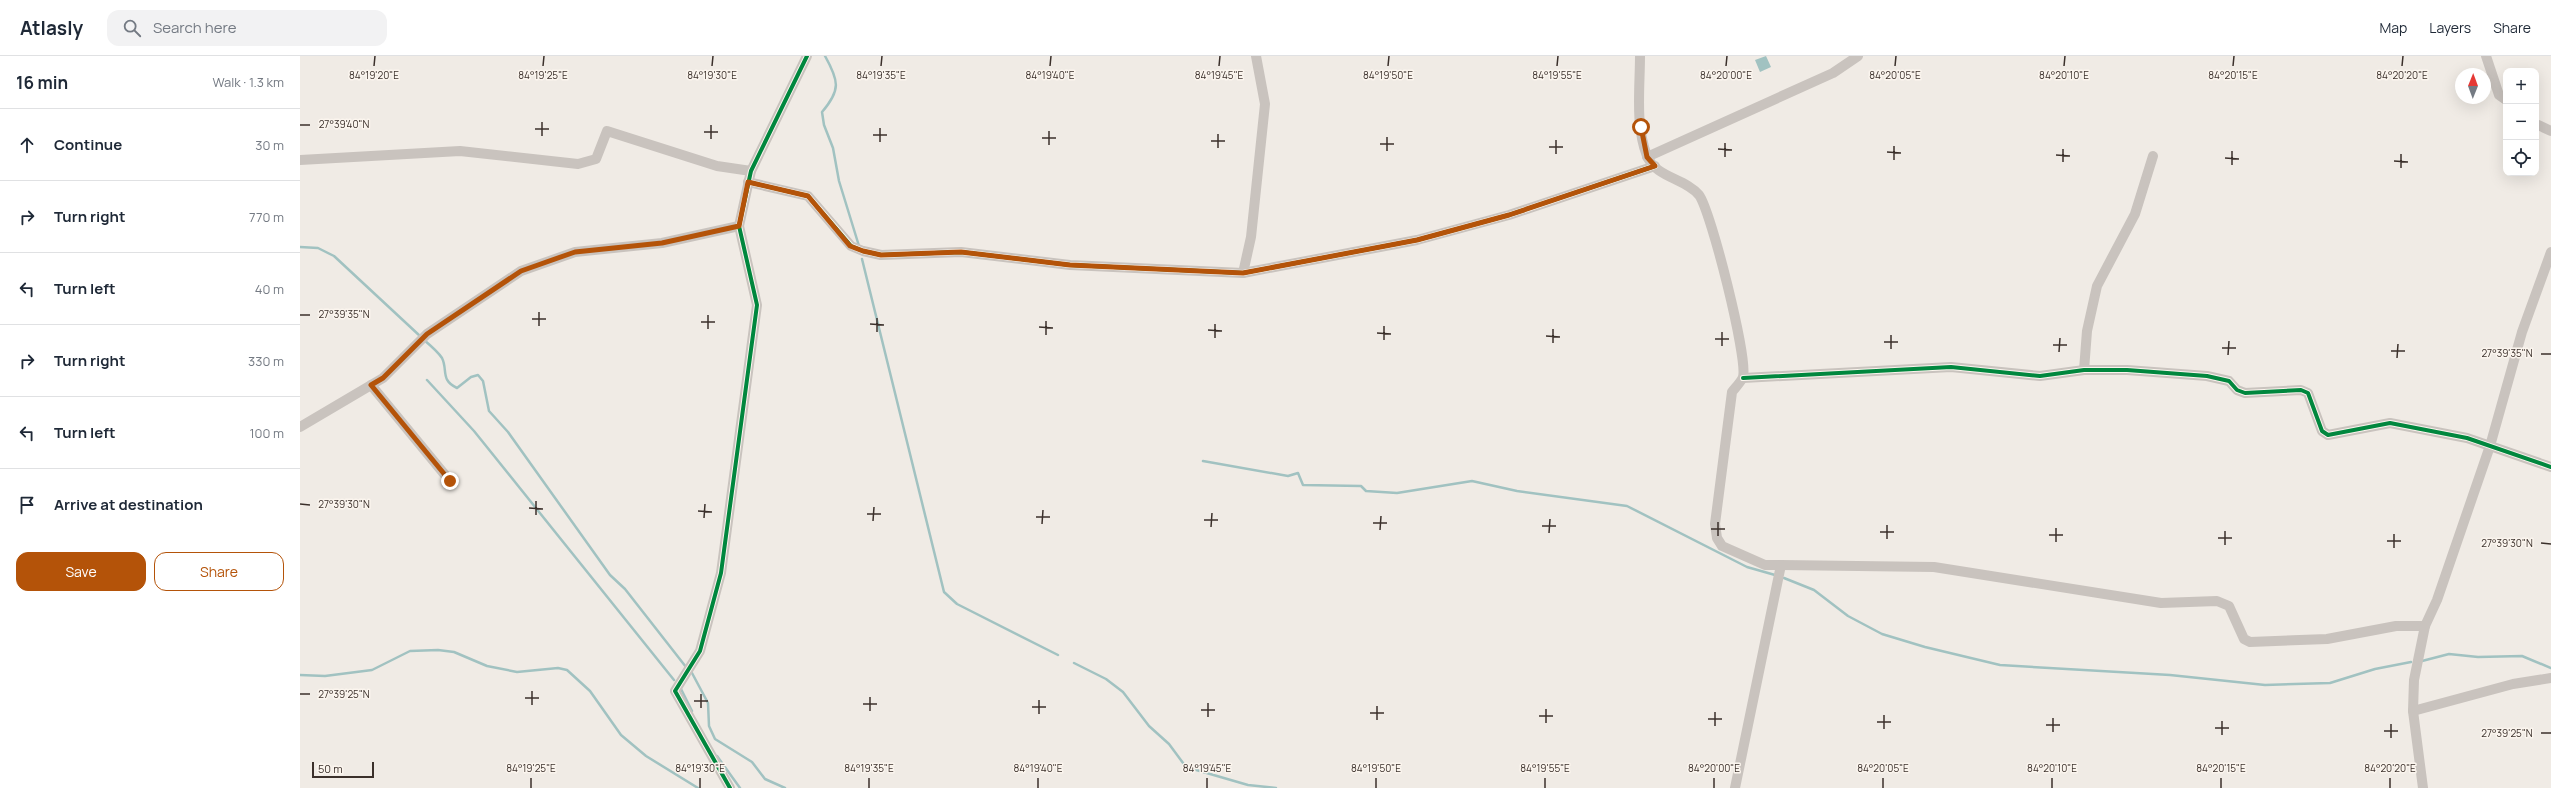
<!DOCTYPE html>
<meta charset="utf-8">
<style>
:root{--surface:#fff;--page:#f2f2f3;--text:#1f2937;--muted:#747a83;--line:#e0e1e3;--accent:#b45309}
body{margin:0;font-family:Manrope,sans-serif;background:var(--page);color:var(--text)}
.controls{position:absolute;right:12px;top:12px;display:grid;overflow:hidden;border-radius:8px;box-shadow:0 4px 16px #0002}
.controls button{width:36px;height:36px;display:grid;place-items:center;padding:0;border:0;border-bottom:1px solid var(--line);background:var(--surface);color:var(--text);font:20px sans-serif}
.compass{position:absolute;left:2155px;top:12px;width:36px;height:36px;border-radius:50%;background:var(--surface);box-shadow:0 4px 16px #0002;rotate:1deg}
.scale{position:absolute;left:12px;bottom:10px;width:62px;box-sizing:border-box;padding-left:4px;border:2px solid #3b302b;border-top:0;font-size:11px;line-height:14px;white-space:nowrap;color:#3b302b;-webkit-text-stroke:3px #fbf5ee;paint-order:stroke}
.stop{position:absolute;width:12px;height:12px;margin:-9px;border:3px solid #b45309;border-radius:50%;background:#fff}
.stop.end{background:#b45309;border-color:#fff;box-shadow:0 1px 4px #0008}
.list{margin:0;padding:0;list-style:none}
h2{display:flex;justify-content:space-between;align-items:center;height:52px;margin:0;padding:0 16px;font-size:17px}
h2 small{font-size:13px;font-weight:400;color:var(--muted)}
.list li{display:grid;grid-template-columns:26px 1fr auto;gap:12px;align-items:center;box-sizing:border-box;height:72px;padding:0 16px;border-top:1px solid var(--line)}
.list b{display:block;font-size:15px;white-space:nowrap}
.list em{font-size:13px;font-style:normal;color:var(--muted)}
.actions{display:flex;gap:8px;padding:12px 16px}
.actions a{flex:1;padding:9px 0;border:1px solid var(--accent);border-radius:12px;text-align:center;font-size:14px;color:var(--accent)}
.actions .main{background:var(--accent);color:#fff}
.icon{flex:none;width:22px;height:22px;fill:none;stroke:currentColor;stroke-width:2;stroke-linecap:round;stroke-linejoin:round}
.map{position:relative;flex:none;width:2251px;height:732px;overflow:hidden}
header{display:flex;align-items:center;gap:24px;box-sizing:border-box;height:56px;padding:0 20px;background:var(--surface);border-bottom:1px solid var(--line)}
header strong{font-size:19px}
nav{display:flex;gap:22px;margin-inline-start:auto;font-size:14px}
.search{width:280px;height:36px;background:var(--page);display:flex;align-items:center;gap:10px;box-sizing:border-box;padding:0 14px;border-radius:12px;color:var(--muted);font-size:15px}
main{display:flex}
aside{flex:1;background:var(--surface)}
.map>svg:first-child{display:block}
.water{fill:#a1c2c1}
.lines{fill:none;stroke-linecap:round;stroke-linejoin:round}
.stream{stroke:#a1c2c1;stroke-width:2.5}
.minor{stroke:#c9c3be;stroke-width:10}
.cycleway-casing{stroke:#fbf5ee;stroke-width:6}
.cycleway{stroke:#00873e;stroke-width:4}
.route{stroke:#b45309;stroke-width:5}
.ticks{fill:none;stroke:#3b302b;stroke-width:1.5}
.ticks-label{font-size:10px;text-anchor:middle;fill:#3b302b;stroke:#fbf5ee;stroke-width:3;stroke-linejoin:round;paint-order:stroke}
</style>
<header>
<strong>Atlasly</strong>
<div class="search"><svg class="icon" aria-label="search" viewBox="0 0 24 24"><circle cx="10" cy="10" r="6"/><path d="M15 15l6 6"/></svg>Search here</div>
<nav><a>Map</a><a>Layers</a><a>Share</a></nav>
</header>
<main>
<aside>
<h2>16 min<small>Walk · 1.3 km</small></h2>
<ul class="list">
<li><svg class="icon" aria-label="ahead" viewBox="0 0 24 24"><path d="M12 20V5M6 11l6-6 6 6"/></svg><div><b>Continue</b></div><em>30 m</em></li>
<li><svg class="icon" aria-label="right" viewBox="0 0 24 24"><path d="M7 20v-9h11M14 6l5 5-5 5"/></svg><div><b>Turn right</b></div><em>770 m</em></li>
<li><svg class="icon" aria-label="left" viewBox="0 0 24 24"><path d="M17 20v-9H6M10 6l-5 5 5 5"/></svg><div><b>Turn left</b></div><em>40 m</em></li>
<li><svg class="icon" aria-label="right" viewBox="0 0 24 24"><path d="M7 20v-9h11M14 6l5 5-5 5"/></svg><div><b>Turn right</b></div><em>330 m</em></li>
<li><svg class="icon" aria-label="left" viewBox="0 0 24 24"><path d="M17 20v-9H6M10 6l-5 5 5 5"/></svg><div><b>Turn left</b></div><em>100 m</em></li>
<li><svg class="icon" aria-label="arrive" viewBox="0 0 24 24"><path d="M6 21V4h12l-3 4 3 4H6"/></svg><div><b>Arrive at destination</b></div></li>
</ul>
<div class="actions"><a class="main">Save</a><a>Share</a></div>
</aside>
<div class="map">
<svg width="2251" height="732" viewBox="0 0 2251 732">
<rect width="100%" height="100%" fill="#f0ebe5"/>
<path class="water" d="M1466,0L1471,11L1460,16L1455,4Z"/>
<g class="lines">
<g class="stream">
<path d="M525,0C539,25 541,34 522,56L524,69L533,92L539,125L559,190"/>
<path d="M0,191L18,192L34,200L120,280"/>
<path d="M562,203L644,536L657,548L758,599"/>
<path d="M124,284C130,289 138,296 142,302C148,314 140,324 157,332L171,321L178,319L183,325L189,355L208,376L310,519L325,533L386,611"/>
<path d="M127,324L174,375L374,624"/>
<path d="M903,405L988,420L998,417L1003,429L1061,430L1066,435L1097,437L1172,425L1217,435L1327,450L1447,511L1475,519"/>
<path d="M1484,522L1514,534L1548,560L1582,578L1625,591L1700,609L1870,619L1965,629L2030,627L2075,613L2111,606"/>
<path d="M2122,605L2149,598L2178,601L2222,600L2251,612"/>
<path d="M774,607L806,623L823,636L849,670L869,688L886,711L948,729L976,732"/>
<path d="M392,617L408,647L409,670L415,683L452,706L465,723L485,732"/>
<path d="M0,619L25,620L72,614L110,595L138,594L154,596L187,610L217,616L258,612L267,614L290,635L321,679L346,700L398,732"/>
<path d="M381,633L392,655"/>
<path d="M417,700L440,732"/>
</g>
<g class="minor">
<path d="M1340,0C1340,32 1335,69 1347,100C1356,122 1385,122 1399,139C1411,155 1448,302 1443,321C1441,326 1435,332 1432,336L1415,468L1417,482L1422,490L1465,509H1481L1435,732"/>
<path d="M2186,0L2199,39L2206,44"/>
<path d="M2236,68L2251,75"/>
<path d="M1347,101L1533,17L1558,0"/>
<path d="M0,104L160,95L278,108L296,103L307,75L417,110L451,115"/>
<path d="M448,126L508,140L551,190L563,195L581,199L661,196L770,209L943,217L1117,184L1209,159L1355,110"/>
<path d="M943,217L951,181L965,48L956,0"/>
<path d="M1784,314L1787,275L1797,230L1835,158L1853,100"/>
<path d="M1443,322L1651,311L1740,320L1784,314H1827L1907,320L1929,325L1937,334L1945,337L2001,334L2008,337L2022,375L2028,379L2090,367L2167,382L2251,411"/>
<path d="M71,329L150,425"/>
<path d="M0,371L83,322L127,278L221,215L275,196L362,187L439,170"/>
<path d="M1481,509L1634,511L1861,547L1917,545L1929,550L1944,583L1950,586L2027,583L2096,570H2125"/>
<path d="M2113,655L2213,628L2251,622"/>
<path d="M430,732L375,635L400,595L421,517L457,249L439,170L451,115L507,0"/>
<path d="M2123,732L2113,655L2114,624L2125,570L2137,544L2190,390L2222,276L2251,196"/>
</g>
<defs>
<g id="cycleway">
<path d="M448,126L508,140L551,190L563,195L581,199L661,196L770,209L943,217L1117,184L1209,159L1355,110"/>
<path d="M1443,322L1651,311L1740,320L1784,314H1827L1907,320L1929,325L1937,334L1945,337L2001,334L2008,337L2022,375L2028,379L2090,367L2167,382L2251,411"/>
<path d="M430,732L375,635L400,595L421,517L457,249L439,170L451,115L507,0"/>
</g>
</defs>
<use href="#cycleway" class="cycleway-casing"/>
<use href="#cycleway" class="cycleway"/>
</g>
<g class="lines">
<path class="route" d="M150,425L71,329L83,322L127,278L221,215L275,196L362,187L439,170L448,126L508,140L550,190L563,195L581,199L661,196L770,209L943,217L1117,184L1209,159L1355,110L1347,101L1341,71"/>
</g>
<path class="ticks" d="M74,10L75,0M243,10L244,0M412,10L413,0M581,10L582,0M750,10L751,0M919,10L920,0M1088,10L1089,0M1257,10L1258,0M1426,10L1427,0M1595,10L1596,0M1764,10L1765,0M1933,10L1934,0M2102,10L2103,0M0,69H10M235,73H249M404,76H418M573,79H587M242,80V66M742,82H756M411,83V69M911,85H925M580,86V72M1080,88H1094M749,89V75M1249,91H1263M918,92V78M1418,93L1432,94M1087,95V81M1587,96L1601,97M1256,98V84M1756,99L1770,100M1425,101V87M1925,102L1939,103M1594,104V90M2094,105L2108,106M1763,106V93M1932,109V95M2101,112V98M0,259H10M232,263H246M401,266H415M570,268L584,269M239,270V256M739,271L753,272M408,273V259M908,274L922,275M577,276V262M1077,277L1091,278M746,279V265M1246,280L1260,281M915,282V268M1415,283H1429M1084,284V270M1584,286H1598M1253,287V273M1753,289H1767M1422,290V276M1922,292H1936M1591,293V279M2091,295H2105M1759,296L1760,282M2241,298H2251M1928,299L1929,285M2097,302L2098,288M0,448L10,449M229,452L243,453M398,455L412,456M567,458H581M236,459V445M736,461H750M404,462L405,448M904,464H918M573,465L574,451M1073,467H1087M742,468L743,454M1242,470H1256M911,471L912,457M1411,473H1425M1080,474L1081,460M1580,476H1594M1249,477L1250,463M1749,479H1763M1418,480V466M1918,482H1932M1587,483V469M2087,485H2101M1756,486V472M2241,487L2251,488M1925,489V475M2094,492V478M0,638H10M225,642H239M394,645H408M563,648H577M232,649V635M732,651H746M401,652V638M901,654H915M570,655V641M1070,657H1084M739,658V644M1239,660H1253M908,661V647M1408,663H1422M1077,664V650M1577,666H1591M1246,667V653M1746,669H1760M1415,670V656M1915,672H1929M1584,673V659M2084,675H2098M1753,676V662M2241,677H2251M1922,679V665M2091,682V668M231,732V722M400,732V722M569,732V722M738,732V722M907,732V722M1076,732V722M1245,732V722M1414,732V722M1583,732V722M1752,732V722M1921,732V722M2090,732V722"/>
<g class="ticks-label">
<text x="74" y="23">84°19'20"E</text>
<text x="243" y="23">84°19'25"E</text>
<text x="412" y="23">84°19'30"E</text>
<text x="581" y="23">84°19'35"E</text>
<text x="750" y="23">84°19'40"E</text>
<text x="919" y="23">84°19'45"E</text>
<text x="1088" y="23">84°19'50"E</text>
<text x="1257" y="23">84°19'55"E</text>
<text x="1426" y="23">84°20'00"E</text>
<text x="1595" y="23">84°20'05"E</text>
<text x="1764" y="23">84°20'10"E</text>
<text x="1933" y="23">84°20'15"E</text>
<text x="2102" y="23">84°20'20"E</text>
<text x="44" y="72">27°39'40"N</text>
<text x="44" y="262">27°39'35"N</text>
<text x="2207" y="301">27°39'35"N</text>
<text x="44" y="452">27°39'30"N</text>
<text x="2207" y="491">27°39'30"N</text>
<text x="44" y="642">27°39'25"N</text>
<text x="2207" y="681">27°39'25"N</text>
<text x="231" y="716">84°19'25"E</text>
<text x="400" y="716">84°19'30"E</text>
<text x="569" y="716">84°19'35"E</text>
<text x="738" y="716">84°19'40"E</text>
<text x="907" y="716">84°19'45"E</text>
<text x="1076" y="716">84°19'50"E</text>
<text x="1245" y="716">84°19'55"E</text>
<text x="1414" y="716">84°20'00"E</text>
<text x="1583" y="716">84°20'05"E</text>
<text x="1752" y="716">84°20'10"E</text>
<text x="1921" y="716">84°20'15"E</text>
<text x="2090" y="716">84°20'20"E</text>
</g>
</svg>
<div class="controls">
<button>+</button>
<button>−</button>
<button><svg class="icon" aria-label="locate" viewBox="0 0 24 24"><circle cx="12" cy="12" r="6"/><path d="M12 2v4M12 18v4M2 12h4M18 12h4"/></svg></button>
</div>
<svg class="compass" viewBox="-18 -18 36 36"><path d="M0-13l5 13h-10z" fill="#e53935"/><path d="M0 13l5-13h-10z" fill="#747a83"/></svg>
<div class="scale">50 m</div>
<div class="stop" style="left:1341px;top:71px"></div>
<div class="stop end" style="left:150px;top:425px"></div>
</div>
</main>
